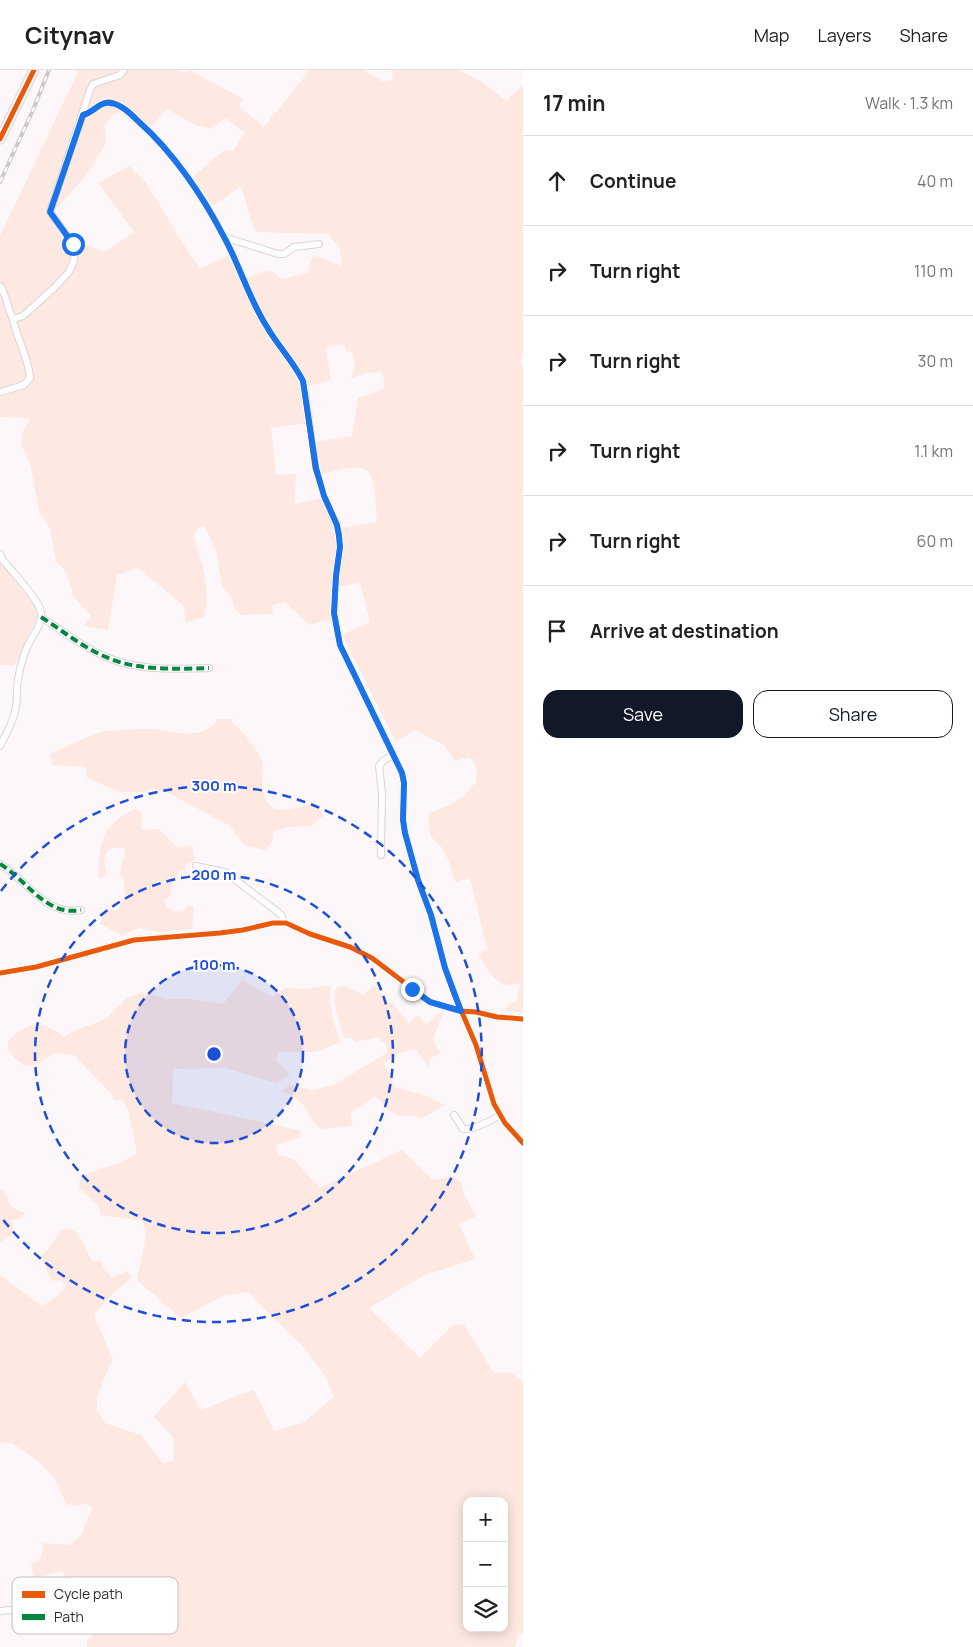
<!DOCTYPE html>
<meta charset="utf-8">
<style>
:root{--surface:#fff;--page:#f6f6f6;--text:#202124;--muted:#757577;--line:#e0e0e0;--accent:#111827}
body{margin:0;font-family:Manrope,sans-serif;background:var(--page);color:var(--text)}
.controls{position:absolute;right:15px;bottom:15px;display:grid;overflow:hidden;border-radius:10px;box-shadow:0 2px 12px #0003}
.controls button{width:45px;height:45px;display:grid;place-items:center;padding:0;border:0;border-bottom:1px solid var(--line);background:var(--surface);color:var(--text);font:25px sans-serif}
.stop{position:absolute;width:15px;height:15px;margin:-11px;border:4px solid #1a73e8;border-radius:50%;background:#fff}
.stop.end{background:#1a73e8;border-color:#fff;box-shadow:0 1px 5px #0008}
.list{margin:0;padding:0;list-style:none}
h2{display:flex;justify-content:space-between;align-items:center;height:65px;margin:0;padding:0 20px;font-size:21px}
h2 small{font-size:16px;font-weight:400;color:var(--muted)}
.list li{display:grid;grid-template-columns:32px 1fr auto;gap:15px;align-items:center;box-sizing:border-box;height:90px;padding:0 20px;border-top:1px solid var(--line)}
.list b{display:block;font-size:19px;white-space:nowrap}
.list em{font-size:16px;font-style:normal;color:var(--muted)}
.actions{display:flex;gap:10px;padding:15px 20px}
.actions a{flex:1;padding:11px 0;border:1px solid var(--accent);border-radius:15px;text-align:center;font-size:18px;color:var(--accent)}
.actions .main{background:var(--accent);color:#fff}
.icon{flex:none;width:28px;height:28px;fill:none;stroke:currentColor;stroke-width:2;stroke-linecap:round;stroke-linejoin:round}
.map{position:relative;flex:none;width:523px;height:1577px;overflow:hidden}
header{display:flex;align-items:center;gap:30px;box-sizing:border-box;height:70px;padding:0 25px;background:var(--surface);border-bottom:1px solid var(--line)}
header strong{font-size:24px}
nav{display:flex;gap:28px;margin-inline-start:auto;font-size:18px}
main{display:flex}
aside{flex:1;background:var(--surface)}
.map>svg:first-child{display:block}
.green{fill:#fde9e1;fill-rule:evenodd}
.lines{fill:none;stroke-linecap:round;stroke-linejoin:round}
.street-casing{stroke:#dcd4d7;stroke-width:8}
.secondary-casing{stroke:#dcd4d7;stroke-width:11}
.street{stroke:#fffefe;stroke-width:6}
.secondary{stroke:#fffefe;stroke-width:9}
.rail-casing{stroke:#cbc9ca;stroke-width:4}
.rail{stroke:#fff;stroke-width:2;stroke-dasharray:5.5;stroke-linecap:butt}
.quiet{stroke:#00873e;stroke-width:4;stroke-dasharray:8 4;stroke-linecap:butt}
.cycleway-casing{stroke:#fff;stroke-width:8}
.cycleway{stroke:#e8590c;stroke-width:5}
.route{stroke:#1a73e8;stroke-width:6}
.ring{fill:none;stroke:#1d4ed8;stroke-width:2.5;stroke-dasharray:9 6}
.key{fill:#fff;stroke:#c2bfc1;stroke-width:1}
.key-label{font-size:14px;fill:#342b2f}
.centre{fill:#1d4ed8;stroke:#fff;stroke-width:2.5}
.ring-label{font-size:15px;text-anchor:middle;font-weight:bold;fill:#1d4ed8;stroke:#fff;stroke-width:4;stroke-linejoin:round;paint-order:stroke}
</style>
<header>
<strong>Citynav</strong>
<nav><a>Map</a><a>Layers</a><a>Share</a></nav>
</header>
<main>
<div class="map">
<svg width="523" height="1577" viewBox="0 0 523 1577">
<rect width="100%" height="100%" fill="#fdf7fa"/>
<g class="green">
<path d="M79,0H175L184,3L190,0L243,29L239,37L264,57L310,0H364L383,12L392,10L393,0H458L482,12L506,31L523,15V286L521,290L523,298V943L505,940L509,934L517,931L519,919L521,913L503,915L491,905L478,884L487,879L486,874L470,808L455,812L448,789L440,775L431,767L428,753L429,743L448,736L465,725L476,712L477,697L470,687L455,691L444,675L415,660L396,672L342,565L370,552L360,512L331,518V550L309,555L285,532L272,535L273,544L241,545L235,539L231,527L222,515L216,482L205,456L199,457L193,465C202,491 211,519 204,547L186,552L183,535L138,498L117,505L108,560L84,556L91,546L74,527L66,501L56,491L50,459L39,440L30,393L21,375L22,364L30,348L0,347V166ZM167,39L195,55L212,59L225,48L245,63L233,81L224,80L193,107L213,136L241,116L250,147L256,162L327,164L340,177L342,196L313,185L308,203L282,209L270,200L240,210L228,186L200,199L182,172L147,114L129,96L98,113L134,162L105,182L82,173L69,180L49,147L89,102L106,73L105,54L111,47L119,42L144,61L152,56ZM344,274L346,282H352L355,293L351,308L366,303L382,302L385,315L382,320L358,328L352,366L315,372L322,404C332,402 353,396 362,398C378,402 375,438 377,452L335,459L322,428L295,434L296,404L276,405L271,358L314,352L308,316L331,310L326,277Z"/>
<path d="M0,491L34,536L37,549L29,564L22,584L14,595H0Z"/>
<path d="M218,649H229C240,659 258,678 262,692C264,698 262,705 262,711C263,744 283,744 308,734L320,738L323,746L311,756L289,757L274,761L272,772L265,780L245,776L229,755L168,723L151,719L142,722H119L87,708L86,697L52,695L51,684C66,677 92,663 108,661C123,660 140,658 154,659C175,662 205,671 218,649Z"/>
<path d="M135,739L141,742L142,760L159,759L178,778L192,775L195,790L186,795V800L179,802L172,813L171,824L165,830L167,837L175,841L182,842L189,834L194,837L192,859L158,862L139,858L122,865L100,854L106,838L117,841L125,828L124,813L120,800L125,783L124,778H113L106,783L104,793L107,803L101,809L98,806C100,773 102,754 135,739Z"/>
<path d="M242,910L273,927L284,918L307,919L331,915C328,934 333,954 341,972L315,982H279L276,990L290,1005L276,1013L225,998L173,999L172,1033L299,1060L301,1067L276,1075L279,1085L293,1089L320,1118L402,1080L433,1110L453,1106L462,1114L464,1124L476,1146L459,1154L475,1189L425,1205L369,1238L420,1288L454,1254L464,1255L494,1303L509,1302L523,1311V1563L518,1564L515,1577H87V1570L97,1562L92,1540L71,1530L66,1508L62,1501L34,1508L31,1495L41,1488L44,1473L69,1475L81,1466L92,1437L85,1433L77,1436L66,1434L56,1410L38,1391L12,1373H0V1205L42,1236L60,1224L66,1214L61,1210L52,1211L41,1187L56,1169L60,1161L70,1158C82,1166 86,1177 91,1191H100L111,1208L127,1201L132,1208L113,1223L94,1244L112,1289L97,1327V1340L105,1353L141,1365L163,1393L174,1390V1368L154,1347L185,1312L201,1340L253,1320L260,1331L274,1361L303,1353L334,1327L326,1307L305,1278L270,1245L248,1222L223,1226L181,1248L137,1210L146,1166L143,1151L101,1145L99,1137L79,1117L80,1107C100,1097 118,1097 137,1083L129,1043L123,1030H114L110,1022L74,985C68,984 60,983 55,984C47,987 38,995 30,996C22,996 8,984 8,976C7,971 12,967 16,964C34,949 47,954 64,967L75,960L96,953L108,947L127,928L142,922L168,929H192L223,934ZM467,1431H504V1558H467Z"/>
<path d="M375,915L389,933L392,932L409,953L418,945L426,954L444,940L433,970L440,984L430,988L428,997L416,979L399,983L384,994L395,1017L424,1025L445,1035L421,1049C412,1044 410,1046 401,1046C390,1045 383,1034 376,1026L351,1042L352,1056L320,1059L312,1050L305,1037L297,1029L282,1021L289,1015L314,1020L334,1015L388,982L385,973L376,967L356,972L350,967L344,969L334,932L336,918L345,916L363,925Z"/>
<path d="M0,1119L4,1120C9,1133 10,1139 25,1143L22,1148L11,1150L15,1163L0,1172Z"/>
</g>
<g class="lines">
<defs>
<g id="street">
<path d="M83,45C93,43 100,31 110,32C121,34 131,44 138,51C174,82 202,126 224,167C240,196 249,229 267,257C278,276 293,291 303,311L315,398L324,425L337,455L339,466L340,477L336,506L334,543L340,575L402,703L404,713L403,750L405,763L418,810L431,845L445,898L454,924L476,975L494,1034L505,1053L523,1073"/>
<path d="M224,167L278,184H284L294,177L319,174"/>
<path d="M0,216C7,226 7,238 13,249"/>
<path d="M0,322L24,315L30,308C29,288 17,270 13,249L23,246L54,218L69,202L74,190L75,182L73,174L50,142L90,20L93,14L120,5L124,0"/>
<path d="M0,484L3,490C12,502 38,528 41,542C43,555 31,567 27,577C22,590 18,604 17,618C17,625 17,631 16,637C14,651 6,664 0,676"/>
<path d="M41,547C63,561 82,577 106,587C137,601 176,599 209,598"/>
<path d="M381,785L382,722L379,696L384,690L394,685"/>
<path d="M0,794C27,810 46,847 81,840"/>
<path d="M196,796L225,802L279,843L282,846L283,853"/>
<path d="M0,903L36,897L134,870L220,863L243,860L273,853H286L310,864L350,877L372,888L430,932L461,941L476,942L497,947L523,949"/>
<path d="M454,1045L463,1059C470,1061 494,1050 499,1045"/>
<path d="M0,1541L53,1536L63,1538L92,1550"/>
</g>
<path id="secondary" d="M0,69L34,0"/>
</defs>
<use href="#street" class="street-casing"/>
<use href="#secondary" class="secondary-casing"/>
<use href="#street" class="street"/>
<use href="#secondary" class="secondary"/>
<defs>
<path id="rail" d="M0,112L33,40L49,0"/>
</defs>
<use href="#rail" class="rail-casing"/>
<use href="#rail" class="rail"/>
<g class="quiet">
<path d="M41,547C63,561 82,577 106,587C137,601 176,599 209,598"/>
<path d="M0,794C27,810 46,847 81,840"/>
</g>
<defs>
<g id="cycleway">
<path d="M83,45C93,43 100,31 110,32C121,34 131,44 138,51C174,82 202,126 224,167C240,196 249,229 267,257C278,276 293,291 303,311L315,398L324,425L337,455L339,466L340,477L336,506L334,543L340,575L402,703L404,713L403,750L405,763L418,810L431,845L445,898L454,924L476,975L494,1034L505,1053L523,1073"/>
<path d="M0,69L34,0"/>
<path d="M0,903L36,897L134,870L220,863L243,860L273,853H286L310,864L350,877L372,888L430,932L461,941L476,942L497,947L523,949"/>
</g>
</defs>
<use href="#cycleway" class="cycleway-casing"/>
<use href="#cycleway" class="cycleway"/>
</g>
<g class="lines">
<path class="route" d="M73,174L50,142L83,45C93,43 100,31 110,33C121,34 131,44 138,51C173,82 203,126 224,167C240,196 249,229 267,257C278,276 293,291 303,311L316,398L324,426L337,455L339,466L340,477L336,506L334,543L340,575L402,703L404,713L403,750L405,763L418,810L431,845L445,898L461,941L430,932L412,919"/>
</g>
<circle cx="214" cy="984" r="89" fill="#1d4ed8" fill-opacity=".12"/>
<g class="ring">
<circle cx="214" cy="984" r="89"/>
<circle cx="214" cy="984" r="179"/>
<path d="M1 821A268 268 0 1 1 1 1147"/>
</g>
<rect x="12" y="1507" width="166" height="57" rx="8" class="key"/>
<rect x="22" y="1521" width="23" height="7" fill="#e8590c"/>
<rect x="22" y="1544" width="23" height="6" fill="#00873e"/>
<g class="key-label">
<text x="54" y="1529">Cycle path</text>
<text x="54" y="1552">Path</text>
</g>
<circle cx="214" cy="984" r="8" class="centre"/>
<g class="ring-label">
<text x="214" y="721">300 m</text>
<text x="214" y="810">200 m</text>
<text x="214" y="900">100 m</text>
</g>
</svg>
<div class="controls">
<button>+</button>
<button>−</button>
<button><svg class="icon" aria-label="layers" viewBox="0 0 24 24"><path d="M12 4l9 5-9 5-9-5zM3 14l9 5 9-5"/></svg></button>
</div>
<div class="stop" style="left:73px;top:174px"></div>
<div class="stop end" style="left:412px;top:919px"></div>
</div>
<aside>
<h2>17 min<small>Walk · 1.3 km</small></h2>
<ul class="list">
<li><svg class="icon" aria-label="ahead" viewBox="0 0 24 24"><path d="M12 20V5M6 11l6-6 6 6"/></svg><div><b>Continue</b></div><em>40 m</em></li>
<li><svg class="icon" aria-label="right" viewBox="0 0 24 24"><path d="M7 20v-9h11M14 6l5 5-5 5"/></svg><div><b>Turn right</b></div><em>110 m</em></li>
<li><svg class="icon" aria-label="right" viewBox="0 0 24 24"><path d="M7 20v-9h11M14 6l5 5-5 5"/></svg><div><b>Turn right</b></div><em>30 m</em></li>
<li><svg class="icon" aria-label="right" viewBox="0 0 24 24"><path d="M7 20v-9h11M14 6l5 5-5 5"/></svg><div><b>Turn right</b></div><em>1.1 km</em></li>
<li><svg class="icon" aria-label="right" viewBox="0 0 24 24"><path d="M7 20v-9h11M14 6l5 5-5 5"/></svg><div><b>Turn right</b></div><em>60 m</em></li>
<li><svg class="icon" aria-label="arrive" viewBox="0 0 24 24"><path d="M6 21V4h12l-3 4 3 4H6"/></svg><div><b>Arrive at destination</b></div></li>
</ul>
<div class="actions"><a class="main">Save</a><a>Share</a></div>
</aside>
</main>
